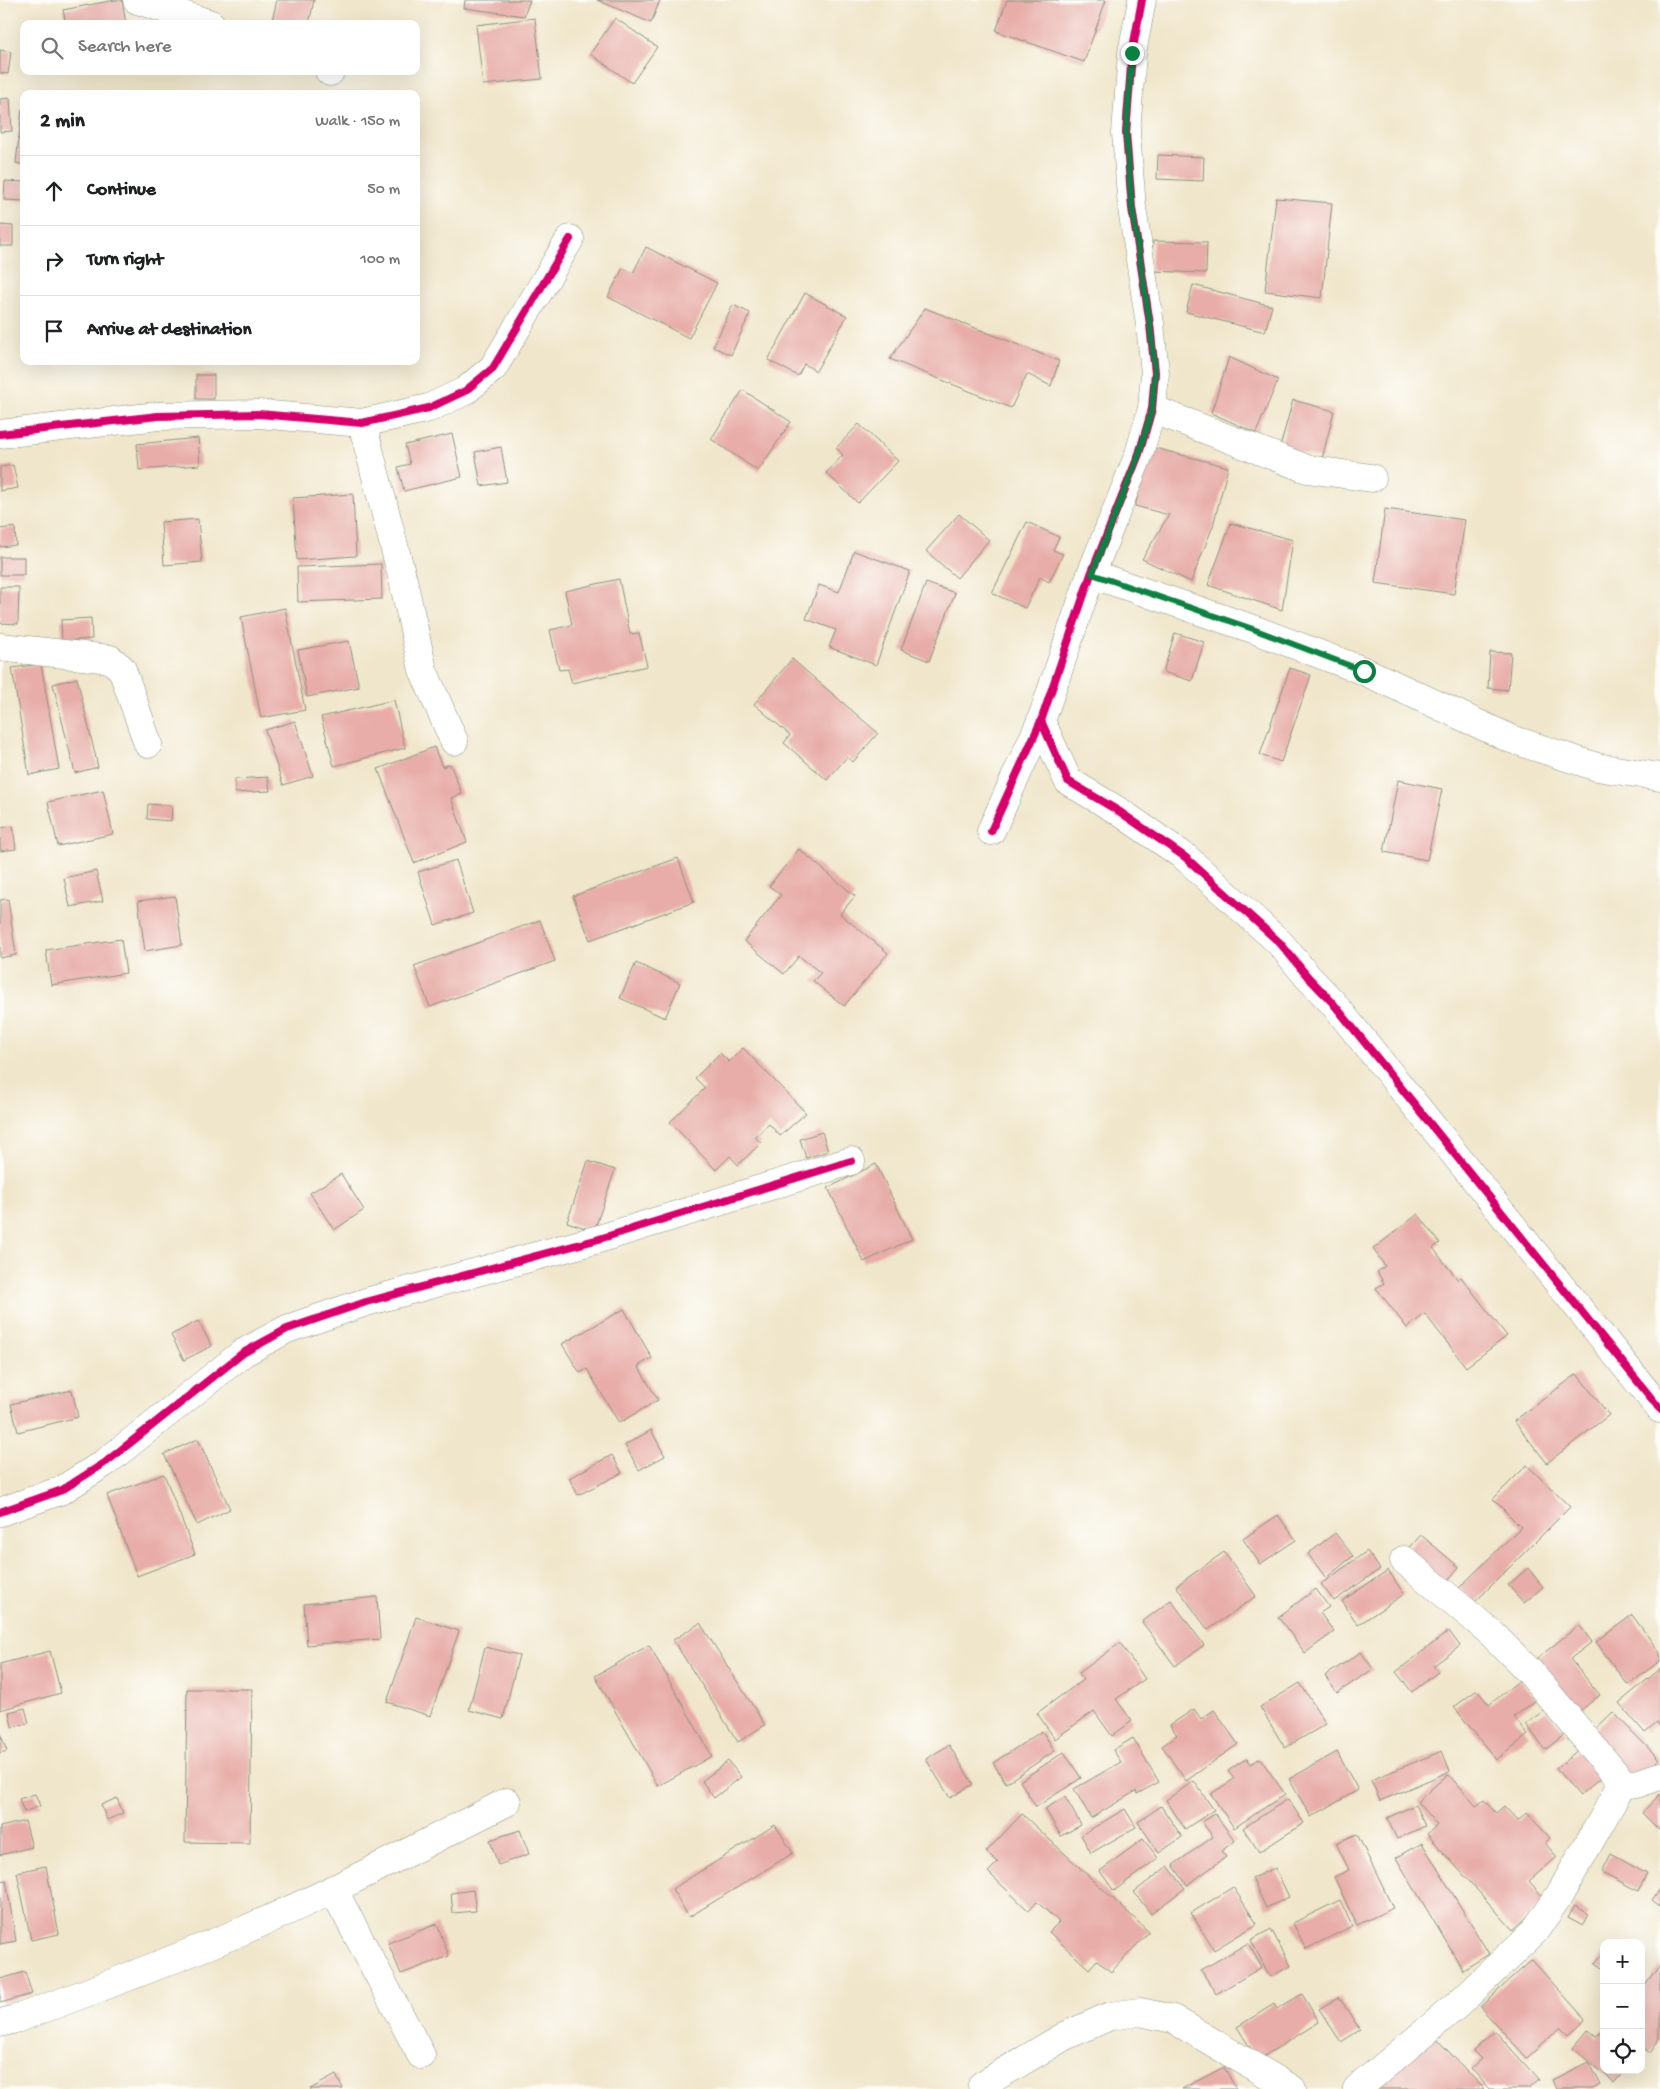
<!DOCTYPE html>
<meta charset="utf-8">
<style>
:root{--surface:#fff;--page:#f2f2f2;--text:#202124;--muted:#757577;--line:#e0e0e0}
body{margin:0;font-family:"Gochi Hand",sans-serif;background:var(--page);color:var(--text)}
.controls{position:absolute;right:15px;bottom:15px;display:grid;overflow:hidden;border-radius:10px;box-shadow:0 5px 20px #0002}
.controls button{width:45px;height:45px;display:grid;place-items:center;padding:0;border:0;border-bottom:1px solid var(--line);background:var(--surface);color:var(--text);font:25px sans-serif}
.stop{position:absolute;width:15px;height:15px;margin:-11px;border:4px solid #0b8043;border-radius:50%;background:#fff}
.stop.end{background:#0b8043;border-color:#fff;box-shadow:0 1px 5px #0008}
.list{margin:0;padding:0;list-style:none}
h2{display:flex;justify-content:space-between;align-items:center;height:65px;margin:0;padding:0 20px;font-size:21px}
h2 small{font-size:16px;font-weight:400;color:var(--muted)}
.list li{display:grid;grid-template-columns:32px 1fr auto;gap:15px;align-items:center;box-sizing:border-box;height:70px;padding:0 20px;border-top:1px solid var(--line)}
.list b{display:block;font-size:19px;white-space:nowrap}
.list em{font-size:16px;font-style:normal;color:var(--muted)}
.icon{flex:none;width:28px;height:28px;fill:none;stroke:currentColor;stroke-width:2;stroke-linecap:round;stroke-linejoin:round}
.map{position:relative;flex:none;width:1660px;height:2089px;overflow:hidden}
.search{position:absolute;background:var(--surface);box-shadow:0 5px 20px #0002;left:20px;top:20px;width:400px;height:55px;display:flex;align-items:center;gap:12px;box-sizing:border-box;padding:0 18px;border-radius:10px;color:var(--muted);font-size:19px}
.panel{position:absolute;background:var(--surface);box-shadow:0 5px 20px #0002;left:20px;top:90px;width:400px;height:275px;border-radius:10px}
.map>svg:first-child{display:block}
.building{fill:#e8ada9}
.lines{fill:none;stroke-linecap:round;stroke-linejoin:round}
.minor-casing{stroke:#889280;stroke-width:29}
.minor{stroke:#fff;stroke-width:28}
.cycleway-casing{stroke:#fdfcf7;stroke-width:11}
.cycleway{stroke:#d6006c;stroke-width:8}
.route{stroke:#0b8043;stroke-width:6}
</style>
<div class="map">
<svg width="1660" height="2089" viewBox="0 0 1660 2089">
<rect width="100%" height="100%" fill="#fdfcf7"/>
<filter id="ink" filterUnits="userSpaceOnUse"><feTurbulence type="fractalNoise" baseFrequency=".02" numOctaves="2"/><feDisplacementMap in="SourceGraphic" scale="10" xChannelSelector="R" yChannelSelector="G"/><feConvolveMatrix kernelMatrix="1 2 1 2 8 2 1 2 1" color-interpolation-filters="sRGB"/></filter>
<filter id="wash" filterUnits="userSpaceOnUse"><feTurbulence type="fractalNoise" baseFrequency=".0096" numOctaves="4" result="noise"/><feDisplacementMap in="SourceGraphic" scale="20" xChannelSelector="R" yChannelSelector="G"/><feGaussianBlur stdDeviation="1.12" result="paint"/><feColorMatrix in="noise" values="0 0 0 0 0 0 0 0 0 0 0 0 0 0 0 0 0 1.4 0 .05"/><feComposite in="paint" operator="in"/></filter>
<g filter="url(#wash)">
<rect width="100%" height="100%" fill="#f0e6cb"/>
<g id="blocks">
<g class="building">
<path d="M115,0H122L126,24H66L63,10Z"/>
<path d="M277,0H314L309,24H271Z"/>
<path d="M465,0H530L524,16L464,8Z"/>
<path d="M597,0H660L651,23Z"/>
<path d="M1007,0H1106L1084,62L996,31Z"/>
<path d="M535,18L542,79L483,85L476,25Z"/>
<path d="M615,18L657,47L632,83L590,54Z"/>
<path d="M0,50L11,52L8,74L0,73Z"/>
<path d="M10,98L12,131L0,132V99Z"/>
<path d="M22,109L24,110V165L16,163Z"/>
<path d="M1158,155L1204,157L1203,181L1157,179Z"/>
<path d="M5,181L24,182V201L4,200Z"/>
<path d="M1276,198L1332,203L1322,298L1265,291Z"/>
<path d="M0,225L13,226V246H0Z"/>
<path d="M1153,241L1207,242L1206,273L1151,271Z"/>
<path d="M646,247L717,283L689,338L608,297L623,268L633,273Z"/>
<path d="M1193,285L1272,306L1265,332L1186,312Z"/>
<path d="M805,293L847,316L816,371L804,364L798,376L768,360Z"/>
<path d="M733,305L750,313L731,355L713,347Z"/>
<path d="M925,308L1059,361L1051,386L1027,374L1011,408L890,359Z"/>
<path d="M1229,357L1278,380L1256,433L1211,413Z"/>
<rect x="196" y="375" width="18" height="24"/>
<path d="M743,390L791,422L758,471L711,439Z"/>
<path d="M1293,400L1334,411L1322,459L1280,447Z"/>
<path d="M859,424L898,461L858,503L826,473L843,455L836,448Z"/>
<path d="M452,434L462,477L404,491L398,467L410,464L405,445Z"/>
<path d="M198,438L200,465L139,470L137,444Z"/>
<path d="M501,447L507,482L481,486L475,452Z"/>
<path d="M1151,447L1228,467L1213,526L1191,582L1142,559L1169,515L1135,506Z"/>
<path d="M13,465L18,488L0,491V467Z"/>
<path d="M353,494L356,556L297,560L293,498Z"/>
<path d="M1385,509L1465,520L1454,594L1375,583Z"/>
<path d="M959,514L989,540L957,578L926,551Z"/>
<path d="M198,519L202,562L164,565L161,522Z"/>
<path d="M1027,522L1059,537L1053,550L1063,554L1049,582L1040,577L1025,608L992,593Z"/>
<path d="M1231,523L1293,540L1282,610L1208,585Z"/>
<path d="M15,527L16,545L0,547V529Z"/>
<path d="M854,551L910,571L876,665L829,647L836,630L806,619L819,585L839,592Z"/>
<rect x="0" y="557" width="24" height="18"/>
<path d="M381,564L382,599L298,602L297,567Z"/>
<path d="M619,579L630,634L639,633L647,666L572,683L568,669L559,670L550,630L572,625L565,591Z"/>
<path d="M926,583L955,593L929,661L901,650Z"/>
<path d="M0,587H19L18,624L0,623Z"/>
<path d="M285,608L305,710L261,718L241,617Z"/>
<path d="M91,618L92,639L62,641L61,620Z"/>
<path d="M1175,633L1204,642L1192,681L1163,672Z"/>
<path d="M349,641L359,687L307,697L298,650Z"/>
<path d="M1490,652L1511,653L1508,690L1488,688Z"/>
<path d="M792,659L878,733L853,762L847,757L827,780L784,743L790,735L754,704Z"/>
<path d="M41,664L59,769L29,775L12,668Z"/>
<path d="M1290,668L1311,675L1281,762L1260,755Z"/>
<path d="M77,678L98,767L75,773L53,684Z"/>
<path d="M394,700L405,748L334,766L321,717Z"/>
<path d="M295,721L313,776L283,785L265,730Z"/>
<path d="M434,747L442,767L450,764L462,794L451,798L467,842L414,863L378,769Z"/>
<path d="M268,777L270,791L235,793V779Z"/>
<path d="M1398,780L1442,789L1427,860L1384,852Z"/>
<path d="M103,790L113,834L58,846L48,802Z"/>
<path d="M148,804L172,806L171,821L147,819Z"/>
<path d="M13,826L16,849L0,851V828Z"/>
<path d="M799,849L855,896L840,914L888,953L844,1006L813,981L821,973L799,956L784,974L744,941L781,895L769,886Z"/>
<path d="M678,858L694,902L590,940L573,896Z"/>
<path d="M456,860L473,913L435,925L418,872Z"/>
<path d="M96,871L103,901L70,907L64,878Z"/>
<path d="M175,896L182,945L145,951L138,901Z"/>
<path d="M8,899L16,955L0,958V900Z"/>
<path d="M540,920L555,961L430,1007L414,966Z"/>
<path d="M121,939L126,973L51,985L46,950Z"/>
<path d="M636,963L680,983L665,1018L620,998Z"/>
<path d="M743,1048L806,1113L780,1136L769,1124L755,1137L761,1143L738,1165L730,1156L716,1170L670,1122L705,1088L695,1078L720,1053L729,1062Z"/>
<path d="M822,1132L828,1151L806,1158L800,1139Z"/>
<path d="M588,1161L615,1170L594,1231L567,1222Z"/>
<path d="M876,1164L912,1239L864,1262L828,1188Z"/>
<path d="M341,1174L364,1210L334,1230L310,1193Z"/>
<path d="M1418,1214L1440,1243L1433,1248L1458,1280L1461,1277L1507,1336L1466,1367L1425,1314L1407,1328L1376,1288L1384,1283L1377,1272L1385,1266L1373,1249Z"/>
<path d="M624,1309L652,1358L638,1366L658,1400L619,1423L587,1369L580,1373L562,1344Z"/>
<path d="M198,1321L212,1346L184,1360L171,1335Z"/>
<path d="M1577,1374L1609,1415L1547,1463L1514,1421Z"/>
<path d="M72,1390L78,1417L18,1432L11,1404Z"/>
<path d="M651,1430L665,1456L639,1470L625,1445Z"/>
<path d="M198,1439L230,1509L197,1525L164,1454Z"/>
<path d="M612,1455L622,1473L578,1495L569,1478Z"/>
<path d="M1527,1465L1570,1507L1474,1603L1459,1588L1521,1527L1493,1499Z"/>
<path d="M164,1474L195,1554L137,1576L107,1495Z"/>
<path d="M1278,1515L1296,1540L1260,1564L1243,1539Z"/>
<path d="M1335,1533L1353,1556L1326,1578L1308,1554Z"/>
<path d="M1421,1535L1459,1567L1443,1586L1405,1553Z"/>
<path d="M1367,1551L1380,1569L1334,1601L1321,1584Z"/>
<path d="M1224,1552L1256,1596L1208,1630L1176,1586Z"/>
<path d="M1528,1568L1543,1587L1524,1603L1508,1585Z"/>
<path d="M1388,1570L1404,1594L1358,1625L1342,1601Z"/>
<path d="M1316,1589L1329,1607L1320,1613L1334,1632L1305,1653L1278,1617Z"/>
<path d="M377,1597L380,1639L307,1645L304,1604Z"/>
<path d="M1171,1600L1204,1645L1175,1666L1142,1622Z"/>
<path d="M1632,1615L1660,1653V1661L1628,1685L1596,1642Z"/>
<path d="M416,1617L459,1631L430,1716L387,1702Z"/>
<path d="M700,1623L765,1725L738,1742L673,1640Z"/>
<path d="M1579,1625L1592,1642L1570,1659L1600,1695L1576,1714L1534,1661Z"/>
<path d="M1449,1631L1460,1646L1433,1666L1438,1672L1412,1692L1396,1672Z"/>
<path d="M1120,1643L1145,1679L1116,1699L1132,1721L1112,1736L1094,1711L1055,1739L1037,1713L1083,1680L1079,1673Z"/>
<path d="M649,1645L712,1756L658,1786L595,1676Z"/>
<path d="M485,1647L519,1655L503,1719L469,1710Z"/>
<path d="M50,1651L61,1693L0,1710V1664Z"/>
<path d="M1361,1652L1373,1669L1337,1693L1325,1676Z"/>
<path d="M1660,1669V1727L1657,1723L1645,1733L1619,1703Z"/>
<path d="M1520,1680L1536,1700L1514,1717L1528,1735L1496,1760L1454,1707L1477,1690L1489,1705Z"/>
<path d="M1300,1683L1326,1724L1285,1748L1260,1707Z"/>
<path d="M187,1689H252L250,1843L185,1842Z"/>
<path d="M25,1708L29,1723L12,1727L9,1712Z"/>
<path d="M1194,1709L1201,1719L1214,1710L1238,1744L1186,1781L1162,1746L1177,1735L1170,1725Z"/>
<path d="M1546,1710L1565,1734L1545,1750L1526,1724Z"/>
<path d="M1613,1712L1659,1759L1634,1783L1589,1735Z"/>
<path d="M1042,1731L1055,1751L1006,1783L993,1763Z"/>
<path d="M0,1733L7,1751L0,1753Z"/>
<path d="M1133,1738L1159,1782L1137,1794L1136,1791L1091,1818L1074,1789L1121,1762L1113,1750Z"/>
<path d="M949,1745L973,1784L950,1798L926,1759Z"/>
<path d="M1581,1747L1605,1774L1580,1796L1556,1769Z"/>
<path d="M1442,1751L1450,1771L1380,1801L1371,1780Z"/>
<path d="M1064,1752L1081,1778L1036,1807L1020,1781Z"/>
<path d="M1337,1752L1358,1790L1311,1817L1289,1779Z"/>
<path d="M1247,1758L1251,1764L1260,1758L1285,1794L1234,1828L1211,1794L1234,1779L1228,1771Z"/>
<path d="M728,1761L741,1777L714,1798L702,1781Z"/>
<path d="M1448,1774L1476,1806L1484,1800L1496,1813L1504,1806L1518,1821L1527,1813L1550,1838L1545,1843L1557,1857L1529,1881L1546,1900L1513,1930L1427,1834L1437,1825L1417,1802Z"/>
<path d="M1194,1781L1214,1810L1185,1829L1166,1800Z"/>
<path d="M35,1794L40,1806L24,1812L19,1799Z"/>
<path d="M1660,1794V1831L1642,1813Z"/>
<path d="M1065,1797L1081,1825L1061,1836L1045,1809Z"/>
<path d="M117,1798L123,1813L107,1820L101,1805Z"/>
<path d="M1288,1799L1304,1823L1259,1852L1243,1828Z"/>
<path d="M1415,1805L1425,1826L1397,1839L1387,1818Z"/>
<path d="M1161,1806L1182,1837L1159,1853L1138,1822Z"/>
<path d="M1125,1809L1136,1827L1091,1853L1081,1835Z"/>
<path d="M1022,1814L1149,1932L1111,1972L1097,1960L1089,1969L1049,1932L1059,1922L1037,1902L1029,1911L988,1872L998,1862L986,1852Z"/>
<path d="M1215,1814L1235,1841L1221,1851L1226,1857L1187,1885L1173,1865L1213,1837L1202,1822Z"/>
<path d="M25,1821L32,1847L0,1855V1827Z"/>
<path d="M775,1825L793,1853L689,1917L672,1889Z"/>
<path d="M520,1830L529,1854L498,1865L490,1840Z"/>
<path d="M1357,1834L1393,1908L1357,1925L1334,1877L1349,1870L1336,1843Z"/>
<path d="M1143,1839L1158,1858L1114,1891L1100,1871Z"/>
<path d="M1422,1843L1489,1954L1463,1970L1396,1858Z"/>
<path d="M1611,1854L1647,1874L1638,1891L1602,1872Z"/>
<path d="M46,1866L59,1934L31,1940L17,1872Z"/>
<path d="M1168,1866L1185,1888L1151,1914L1134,1892Z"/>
<path d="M1275,1868L1289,1897L1266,1908L1252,1878Z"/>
<path d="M6,1880L16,1941L0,1944V1881Z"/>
<path d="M1233,1887L1257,1924L1214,1950L1191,1913Z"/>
<path d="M1660,1888V1906L1652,1900Z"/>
<path d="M473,1890L476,1911L453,1913L451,1893Z"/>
<path d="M1340,1900L1352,1926L1306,1949L1293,1923Z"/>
<path d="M1575,1906L1589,1914L1583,1926L1568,1918Z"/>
<path d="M437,1924L449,1956L401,1974L388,1943Z"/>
<path d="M1271,1929L1291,1966L1270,1977L1251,1940Z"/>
<path d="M1248,1943L1262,1967L1216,1994L1201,1970Z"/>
<path d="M1604,1952V1966L1602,1968L1595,1963Z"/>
<path d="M1532,1960L1586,2020L1569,2035L1561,2027L1527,2058L1480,2007Z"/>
<path d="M1660,1965V2039L1650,2053L1641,2046V1991Z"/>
<path d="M25,1972L32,1994L0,2003V1979Z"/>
<path d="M1302,1994L1319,2022L1258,2060L1237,2027L1274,2004L1277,2009Z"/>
<path d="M1339,1997L1360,2030L1341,2042L1319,2009Z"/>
<path d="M1604,2028V2070H1625L1614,2083L1573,2048L1588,2030L1596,2037Z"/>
<path d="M1495,2031L1539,2080L1529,2089H1489L1471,2068L1481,2059L1473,2051Z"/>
<path d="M1431,2033L1484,2089H1372Z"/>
<path d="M1588,2062L1600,2085L1593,2089H1556L1552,2080Z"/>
<path d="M1224,2067L1236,2089H1182Z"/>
<path d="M336,2075L343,2089H310Z"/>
</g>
</g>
</g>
<g filter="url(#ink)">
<use href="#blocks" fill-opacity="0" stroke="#889280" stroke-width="1"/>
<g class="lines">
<defs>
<g id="minor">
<path d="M137,0L211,24"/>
<path d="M329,71L330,72"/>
<path d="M1152,409L1307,469L1372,478"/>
<path d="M362,423L403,580L423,670L454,741"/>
<path d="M0,434L158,416L259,414L362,423L429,408L465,391L493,368L570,239"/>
<path d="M1091,574L1253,629L1364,671L1511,739L1597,767L1660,777"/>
<path d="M0,647L110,659L122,669L148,744"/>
<path d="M1041,721L1068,781L1120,812L1185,857L1280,943L1308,977L1332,1002L1660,1409"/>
<path d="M991,831L1041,721L1091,574L1139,454L1152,409L1155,373L1150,324L1132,208L1126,133L1132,53L1142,0"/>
<path d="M0,1512L62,1490L106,1462L243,1353L287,1329L366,1302L599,1239L851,1161"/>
<path d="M1404,1560L1490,1632L1529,1671L1623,1783L1636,1784L1660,1776"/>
<path d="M333,1889L421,2055"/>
<path d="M0,2023L16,2019C92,1991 167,1963 242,1931C332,1893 419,1846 507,1802"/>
<path d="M982,2085L1065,2036L1110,2016L1140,2012L1173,2019L1292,2089"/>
<path d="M1357,2089L1456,2006L1534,1932L1560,1894L1623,1783"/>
</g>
</defs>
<use href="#minor" class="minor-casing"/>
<use href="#minor" class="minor"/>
<defs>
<g id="cycleway">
<path d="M0,434L158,416L259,414L362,423L429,408L465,391L493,368L570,239"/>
<path d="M1041,721L1068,781L1120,812L1185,857L1280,943L1308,977L1332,1002L1660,1409"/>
<path d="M991,831L1041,721L1091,574L1139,454L1152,409L1155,373L1150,324L1132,208L1126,133L1132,53L1142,0"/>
<path d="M0,1512L62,1490L106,1462L243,1353L287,1329L366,1302L599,1239L851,1161"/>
</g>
</defs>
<use href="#cycleway" class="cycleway-casing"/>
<use href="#cycleway" class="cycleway"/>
</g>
</g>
<g class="lines" filter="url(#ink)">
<path class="route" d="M1132,53L1126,133L1132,208L1150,324L1155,372L1152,409L1139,454L1092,574L1253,629L1364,671"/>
</g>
</svg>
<div class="controls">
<button>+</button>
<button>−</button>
<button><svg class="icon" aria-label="locate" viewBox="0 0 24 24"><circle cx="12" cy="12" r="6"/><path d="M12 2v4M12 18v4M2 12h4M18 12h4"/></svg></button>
</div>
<div class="stop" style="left:1364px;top:671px"></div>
<div class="stop end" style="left:1132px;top:53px"></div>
<div class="search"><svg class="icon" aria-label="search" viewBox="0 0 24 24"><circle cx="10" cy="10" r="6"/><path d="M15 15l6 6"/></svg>Search here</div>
<section class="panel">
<h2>2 min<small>Walk · 150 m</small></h2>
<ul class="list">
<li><svg class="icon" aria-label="ahead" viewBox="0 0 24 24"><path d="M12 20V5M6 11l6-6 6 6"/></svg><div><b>Continue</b></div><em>50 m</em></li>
<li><svg class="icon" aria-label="right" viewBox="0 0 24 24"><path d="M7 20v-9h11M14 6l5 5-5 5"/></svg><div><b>Turn right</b></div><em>100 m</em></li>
<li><svg class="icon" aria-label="arrive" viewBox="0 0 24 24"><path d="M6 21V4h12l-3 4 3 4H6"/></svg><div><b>Arrive at destination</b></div></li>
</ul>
</section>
</div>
